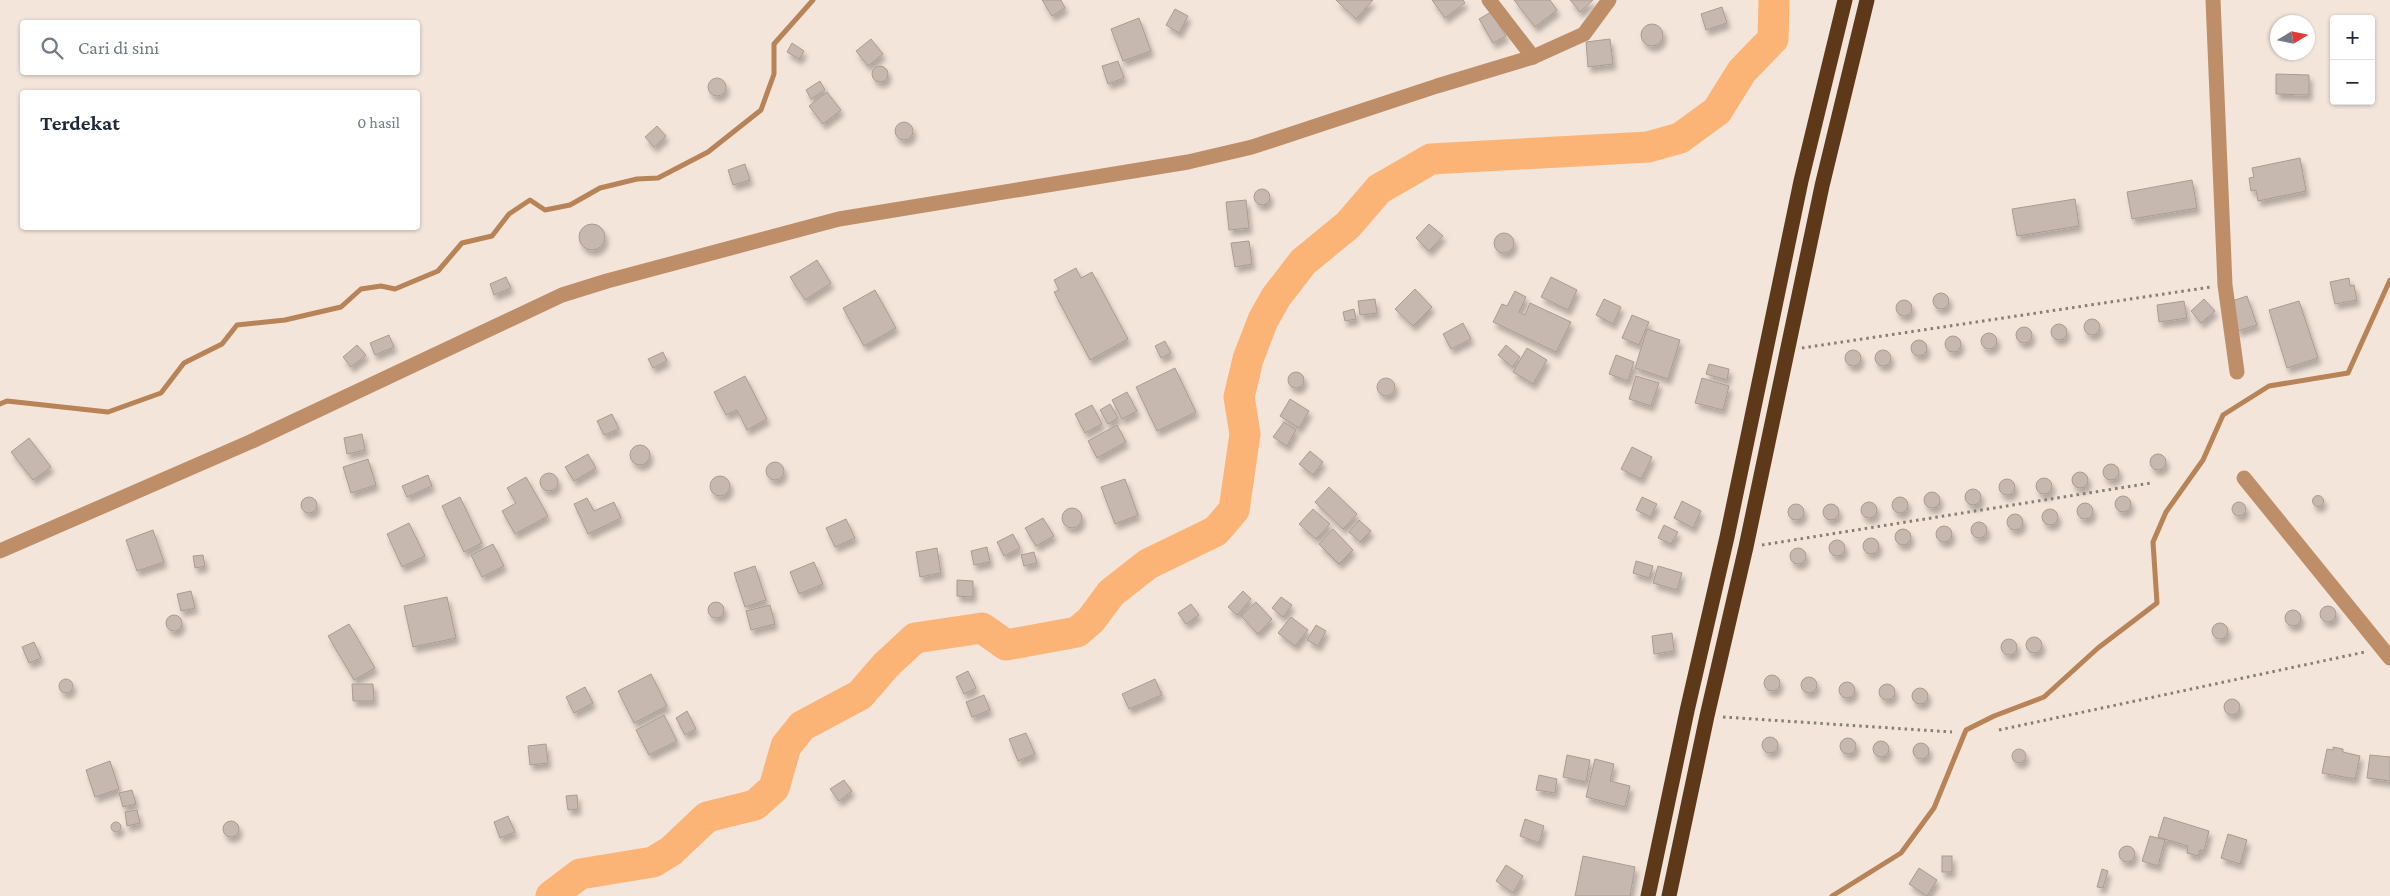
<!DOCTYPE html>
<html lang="id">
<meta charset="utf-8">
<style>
:root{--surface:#fff;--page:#f6f6f7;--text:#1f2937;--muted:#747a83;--line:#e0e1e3}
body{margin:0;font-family:"Crimson Pro",serif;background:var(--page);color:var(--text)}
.controls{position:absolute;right:15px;top:15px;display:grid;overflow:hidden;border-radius:5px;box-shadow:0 1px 4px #0004}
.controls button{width:45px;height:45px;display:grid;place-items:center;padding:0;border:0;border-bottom:1px solid var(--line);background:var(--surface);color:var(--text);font:25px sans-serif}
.compass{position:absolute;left:2270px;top:15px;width:45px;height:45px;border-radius:50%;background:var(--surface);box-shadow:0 1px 4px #0004;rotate:80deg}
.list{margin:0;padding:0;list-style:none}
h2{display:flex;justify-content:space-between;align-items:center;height:65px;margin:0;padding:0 20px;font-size:21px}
h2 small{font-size:16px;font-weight:400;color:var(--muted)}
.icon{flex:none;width:28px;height:28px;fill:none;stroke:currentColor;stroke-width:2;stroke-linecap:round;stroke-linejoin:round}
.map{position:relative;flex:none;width:2390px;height:896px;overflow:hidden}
.search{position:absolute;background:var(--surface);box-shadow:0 1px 4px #0004;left:20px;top:20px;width:400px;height:55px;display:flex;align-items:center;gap:12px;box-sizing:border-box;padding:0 18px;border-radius:5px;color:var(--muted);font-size:19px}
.panel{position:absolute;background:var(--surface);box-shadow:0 1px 4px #0004;left:20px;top:90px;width:400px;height:140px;border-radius:5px}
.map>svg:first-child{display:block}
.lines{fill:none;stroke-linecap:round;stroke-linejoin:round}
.stream{stroke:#b78357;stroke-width:5}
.river{stroke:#fbb376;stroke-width:31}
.building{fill:#c6b8ae;stroke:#a99c92;filter:url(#shadow)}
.path{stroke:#877e76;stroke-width:3;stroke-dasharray:2.5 4;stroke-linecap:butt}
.minor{stroke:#be8e68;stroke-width:15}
.highway{stroke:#5e3919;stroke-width:15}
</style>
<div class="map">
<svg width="2390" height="896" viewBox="0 0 2390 896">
<defs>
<filter id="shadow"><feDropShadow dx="3" dy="5.5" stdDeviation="2.5" flood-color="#0004"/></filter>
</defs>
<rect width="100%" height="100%" fill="#f3e5da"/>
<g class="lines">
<g class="stream">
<path d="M0,404L7,401L108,412L161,393L184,363L222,344L237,325L285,320L341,307L361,289L381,286L395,289L438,271L462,243L492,236L509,214L530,200L545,210L570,205L600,188L637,179L658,178L708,152L761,110L774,74V44L813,0"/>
<path d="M1832,896L1901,853L1934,808L1966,730L1994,716L2044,697L2098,648L2157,603L2153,542L2166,512L2203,460L2223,415L2269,386L2348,373L2390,280"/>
</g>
<path class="river" d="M551,896L580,874L653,862L671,851L707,817L755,805L774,788L786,746L802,726L860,695L886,665L915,638L982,628L1006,645L1077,632L1091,620L1111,593L1148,564L1216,531L1234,510L1245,434L1239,397L1248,359L1263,320L1276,297L1303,262L1348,225L1379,189L1431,159L1648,147L1680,138L1717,111L1742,71L1773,39L1774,0"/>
</g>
<g class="building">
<path d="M1042,0H1061L1065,8L1052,16Z"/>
<path d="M1336,0H1373L1356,19Z"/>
<path d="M1432,0H1463L1465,3L1445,18Z"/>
<path d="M1514,0H1550L1557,10L1535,27Z"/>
<path d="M1570,0H1593L1580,12Z"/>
<path d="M1722,7L1727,23L1706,30L1701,14Z"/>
<path d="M1175,9L1188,16L1179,33L1166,25Z"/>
<path d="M1491,12L1506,36L1493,43L1479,19Z"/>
<path d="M1139,18L1151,51L1123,61L1111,29Z"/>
<circle cx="1652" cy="35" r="11"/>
<path d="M871,39L883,54L868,66L856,51Z"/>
<path d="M1610,39L1613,64L1588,67L1586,42Z"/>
<path d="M792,43L804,51L799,59L787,52Z"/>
<path d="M1118,61L1124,78L1108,84L1102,66Z"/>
<circle cx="880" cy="74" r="8"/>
<path d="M2276,74L2309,75V95L2276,94Z"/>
<circle cx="717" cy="87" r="9"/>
<path d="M820,81L825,90L811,99L806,90Z"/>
<path d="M827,92L841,110L823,124L809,106Z"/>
<circle cx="904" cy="131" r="9"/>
<path d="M657,126L666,136L654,147L645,137Z"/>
<path d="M2300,158L2306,191L2258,201L2256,190L2251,191L2249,178L2254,177L2252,168Z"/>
<path d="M745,164L750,180L733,185L728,170Z"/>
<path d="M2192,180L2197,208L2132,219L2127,192Z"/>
<circle cx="1262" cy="197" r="8"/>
<path d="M2075,199L2079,226L2017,236L2012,209Z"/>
<path d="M1246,200L1249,228L1229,230L1226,202Z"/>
<path d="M1429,224L1443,236L1429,251L1416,238Z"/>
<circle cx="592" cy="237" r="13"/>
<circle cx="1504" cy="243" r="10"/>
<path d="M1249,241L1252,264L1235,267L1231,243Z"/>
<path d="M817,260L831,283L805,300L790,277Z"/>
<path d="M1076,268L1081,278L1092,272L1128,339L1090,360L1054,292L1059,290L1054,280Z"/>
<path d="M506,277L511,288L494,295L490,284Z"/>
<path d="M1551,277L1577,290L1568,310L1541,297Z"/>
<path d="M2349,278L2350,286L2354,285L2357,300L2335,304L2330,282Z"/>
<path d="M1415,289L1432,307L1413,326L1395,309Z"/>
<path d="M875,290L896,328L864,346L843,308Z"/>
<path d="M1515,291L1526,297L1519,312L1525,315L1530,303L1571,322L1556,352L1493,322L1502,304L1507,306Z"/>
<circle cx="1941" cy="301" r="8"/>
<path d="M2247,296L2257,325L2238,331L2229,302Z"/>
<path d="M1375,299L1377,313L1360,315L1358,301Z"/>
<path d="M1604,299L1621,307L1613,324L1596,315Z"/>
<path d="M2204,299L2215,311L2201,323L2191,311Z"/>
<circle cx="1904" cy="308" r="8"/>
<path d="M2184,301L2187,318L2159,322L2157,305Z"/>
<path d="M2299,301L2318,358L2287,368L2269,310Z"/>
<path d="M1354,309L1356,319L1345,321L1343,312Z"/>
<path d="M1632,315L1649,322L1639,345L1622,338Z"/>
<circle cx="2092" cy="327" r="8"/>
<path d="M1463,323L1471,339L1451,349L1443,334Z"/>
<circle cx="2059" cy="332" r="8"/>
<circle cx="2024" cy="335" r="8"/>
<path d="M1647,329L1680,340L1668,379L1635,368Z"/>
<circle cx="1989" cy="341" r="8"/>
<path d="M389,335L394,347L375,355L370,343Z"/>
<circle cx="1953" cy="344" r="8"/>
<circle cx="1919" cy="348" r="8"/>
<path d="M1165,341L1171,353L1161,358L1155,346Z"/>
<path d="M357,345L366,355L351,367L343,357Z"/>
<path d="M1506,345L1520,357L1512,367L1498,355Z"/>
<path d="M1527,348L1547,360L1533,384L1513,372Z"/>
<circle cx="1853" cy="358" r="8"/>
<circle cx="1883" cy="358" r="8"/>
<path d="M663,352L667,361L653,368L648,359Z"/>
<path d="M1616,355L1634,362L1628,381L1609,374Z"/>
<path d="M1709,364L1729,369L1727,380L1706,374Z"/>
<path d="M1175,368L1196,412L1157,431L1136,387Z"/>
<circle cx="1296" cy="380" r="8"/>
<path d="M745,376L767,419L747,430L737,410L726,415L714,392Z"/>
<path d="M1636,376L1659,383L1651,406L1629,399Z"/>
<path d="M1702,378L1729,386L1723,410L1695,403Z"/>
<circle cx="1386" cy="387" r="9"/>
<path d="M1127,392L1137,411L1122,419L1112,400Z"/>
<path d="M1290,399L1309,411L1299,428L1280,416Z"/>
<path d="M1110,404L1118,418L1108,424L1100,410Z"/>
<path d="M1092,405L1102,424L1085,433L1075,414Z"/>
<path d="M612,414L619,429L604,435L597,421Z"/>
<path d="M1284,422L1296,430L1287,446L1273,437Z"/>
<path d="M1117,425L1126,442L1097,458L1088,441Z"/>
<path d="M362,434L365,450L347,454L344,438Z"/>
<path d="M29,438L51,467L33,480L11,452Z"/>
<circle cx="640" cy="455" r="10"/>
<path d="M1632,447L1652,457L1641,479L1621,469Z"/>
<path d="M1310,451L1323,462L1313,475L1299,464Z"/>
<circle cx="2158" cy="462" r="8"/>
<path d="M588,454L596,468L574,481L565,467Z"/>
<path d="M368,459L376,485L351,493L343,467Z"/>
<circle cx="775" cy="471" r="9"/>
<circle cx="2111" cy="472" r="8"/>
<circle cx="2080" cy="480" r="8"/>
<circle cx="549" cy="482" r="9"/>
<path d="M428,475L432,486L407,497L402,486Z"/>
<circle cx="720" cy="486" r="10"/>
<path d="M526,477L548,516L515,534L502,511L516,503L507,488Z"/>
<circle cx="2044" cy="486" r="8"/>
<circle cx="2007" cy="487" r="8"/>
<path d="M1125,479L1138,515L1115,524L1101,487Z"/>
<path d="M1329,487L1357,514L1343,529L1315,502Z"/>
<circle cx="1973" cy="497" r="8"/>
<circle cx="1932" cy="500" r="8"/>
<circle cx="2318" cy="501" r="5.5"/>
<circle cx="2123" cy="504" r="8"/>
<circle cx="1900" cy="505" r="8"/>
<circle cx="309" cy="505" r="8"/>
<path d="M460,497L482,543L464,552L442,506Z"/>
<path d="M1642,497L1657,504L1650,517L1636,510Z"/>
<path d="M587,498L594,511L614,502L621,518L588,534L574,504Z"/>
<path d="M1682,501L1701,511L1693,528L1674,518Z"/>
<circle cx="1869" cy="510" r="8"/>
<circle cx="2239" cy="509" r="7"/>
<circle cx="2085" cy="511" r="8"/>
<circle cx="1831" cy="512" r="8"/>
<circle cx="1796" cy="512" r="8"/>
<circle cx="1072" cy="518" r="10"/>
<circle cx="2050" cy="517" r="8"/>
<path d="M1313,509L1330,524L1316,539L1299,524Z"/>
<circle cx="2015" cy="522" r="8"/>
<path d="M1043,518L1054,536L1036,546L1025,528Z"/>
<path d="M846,519L855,538L835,547L826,528Z"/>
<path d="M1359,520L1371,531L1360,542L1349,532Z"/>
<circle cx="1979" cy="530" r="8"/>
<path d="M409,523L425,556L402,567L387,534Z"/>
<path d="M1664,525L1678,532L1671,544L1658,538Z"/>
<circle cx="1944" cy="534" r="8"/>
<circle cx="1903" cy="537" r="8"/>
<path d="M1333,529L1353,550L1339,564L1319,544Z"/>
<path d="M153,530L164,562L137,571L126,540Z"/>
<path d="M1013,534L1020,548L1004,556L997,542Z"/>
<circle cx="1871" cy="546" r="8"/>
<circle cx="1837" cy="548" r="8"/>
<path d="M493,544L504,566L482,577L471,555Z"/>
<path d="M987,547L990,562L974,565L971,551Z"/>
<circle cx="1798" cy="556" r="8"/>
<path d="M937,548L941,573L920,577L916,552Z"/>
<path d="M1034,552L1037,563L1024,566L1021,555Z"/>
<path d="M203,555L205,566L195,568L193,556Z"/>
<path d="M1636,561L1653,566L1649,578L1633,573Z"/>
<path d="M814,562L823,584L799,594L790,572Z"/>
<path d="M755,566L766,600L745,607L734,573Z"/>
<path d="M1658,566L1682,573L1677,590L1653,583Z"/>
<path d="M957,580L973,581V597L957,596Z"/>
<path d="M191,591L195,608L181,611L177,594Z"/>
<path d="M1243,591L1251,599L1237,615L1228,607Z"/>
<path d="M447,597L456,638L413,647L404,606Z"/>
<path d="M1281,597L1292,605L1283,617L1272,608Z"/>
<circle cx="716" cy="610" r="8"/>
<path d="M1256,602L1272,619L1258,634L1241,616Z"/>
<path d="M1191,604L1199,615L1186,624L1178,613Z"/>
<path d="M770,605L775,624L751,630L746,611Z"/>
<circle cx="2328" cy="614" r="8"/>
<circle cx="2293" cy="618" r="8"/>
<circle cx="174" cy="623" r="8"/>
<path d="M1291,617L1308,630L1295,646L1278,633Z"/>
<circle cx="2220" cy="631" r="8"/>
<path d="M349,624L375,668L354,680L328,636Z"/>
<path d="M1316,625L1326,631L1318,646L1307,640Z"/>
<path d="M1672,633L1674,651L1654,654L1652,636Z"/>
<circle cx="2034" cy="645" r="8"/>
<circle cx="2009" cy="647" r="8"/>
<path d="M34,642L41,658L29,663L22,647Z"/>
<path d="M968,671L976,688L964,694L956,677Z"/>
<path d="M651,674L667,706L634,723L618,691Z"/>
<circle cx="1772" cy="683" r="8"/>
<circle cx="1809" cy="685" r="8"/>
<circle cx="66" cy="686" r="7"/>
<path d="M1155,679L1162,695L1129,709L1122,694Z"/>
<circle cx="1847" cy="690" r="8"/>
<circle cx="1887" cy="692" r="8"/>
<path d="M352,684H373L374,701H353Z"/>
<path d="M585,687L593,703L574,713L566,697Z"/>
<circle cx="1920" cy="696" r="8"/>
<path d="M984,695L990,710L972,717L966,702Z"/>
<circle cx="2232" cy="707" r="8"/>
<path d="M687,711L696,729L685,735L676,718Z"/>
<path d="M664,715L677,741L649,755L636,730Z"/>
<path d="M1026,733L1035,754L1018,761L1009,739Z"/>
<circle cx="1770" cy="745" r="8"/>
<circle cx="1848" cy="746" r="8"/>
<circle cx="1881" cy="749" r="8"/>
<circle cx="1921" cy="751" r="8"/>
<path d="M546,744L548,763L530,765L528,746Z"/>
<path d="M2333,747L2343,749V752L2360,756L2355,779L2322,773L2327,749L2333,750Z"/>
<circle cx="2019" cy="756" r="7"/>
<path d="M1567,755L1590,760L1586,782L1563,777Z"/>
<path d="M2370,755L2390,757V781L2367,778Z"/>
<path d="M1595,759L1614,764L1610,781L1630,786L1625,807L1586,797Z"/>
<path d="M110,761L119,789L95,797L86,770Z"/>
<path d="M1539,775L1557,779L1555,793L1536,790Z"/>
<path d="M844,780L852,791L839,801L830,789Z"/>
<path d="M132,790L136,804L123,807L119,793Z"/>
<path d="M577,795L578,809L568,810L566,796Z"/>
<path d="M137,810L140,823L127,826L125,812Z"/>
<path d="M508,816L515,832L500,838L494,822Z"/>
<path d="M2164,817L2209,831L2204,851L2200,850L2198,856L2187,853L2188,846L2158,837Z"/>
<path d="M1525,819L1544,826L1539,843L1520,836Z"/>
<circle cx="231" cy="829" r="8"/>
<circle cx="116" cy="827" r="5"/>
<path d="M2228,834L2247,840L2240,864L2221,858Z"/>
<path d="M2150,836L2165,840L2158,866L2142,861Z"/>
<circle cx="2127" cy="854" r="8"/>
<path d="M1583,856L1635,867L1630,896H1575Z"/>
<rect x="1942" y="856" width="10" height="16"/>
<path d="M1506,865L1523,876L1513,893L1496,881Z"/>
<path d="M1919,868L1937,880L1927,896L1909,884Z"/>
<path d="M2102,869L2108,871L2103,888L2097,887Z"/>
</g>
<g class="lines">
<g class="path">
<path d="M1802,348L2211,287"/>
<path d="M1762,545L2151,483"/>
<path d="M1723,717L1952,732"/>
<path d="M1999,730L2365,652"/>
</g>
<g class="minor">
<path d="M1489,0L1533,57"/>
<path d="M2213,0L2225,285L2237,372"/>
<path d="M2244,478L2390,658"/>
<path d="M0,551L250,442L562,295L607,281L839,219L1188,162L1252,147L1437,86L1533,57L1584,34L1609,0"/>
</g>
<g class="highway">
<path d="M1648,896L1687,711L1727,537L1801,181L1845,0"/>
<path d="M1669,896L1707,716L1746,547L1822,186L1867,0"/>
</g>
</g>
</svg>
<div class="controls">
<button>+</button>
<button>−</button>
</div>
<svg class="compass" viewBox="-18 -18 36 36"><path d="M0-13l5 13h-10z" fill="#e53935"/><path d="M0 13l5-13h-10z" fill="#747a83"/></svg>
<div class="search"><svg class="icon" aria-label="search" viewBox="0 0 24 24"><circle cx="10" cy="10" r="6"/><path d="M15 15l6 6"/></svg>Cari di sini</div>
<section class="panel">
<h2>Terdekat<small>0 hasil</small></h2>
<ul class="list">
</ul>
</section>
</div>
